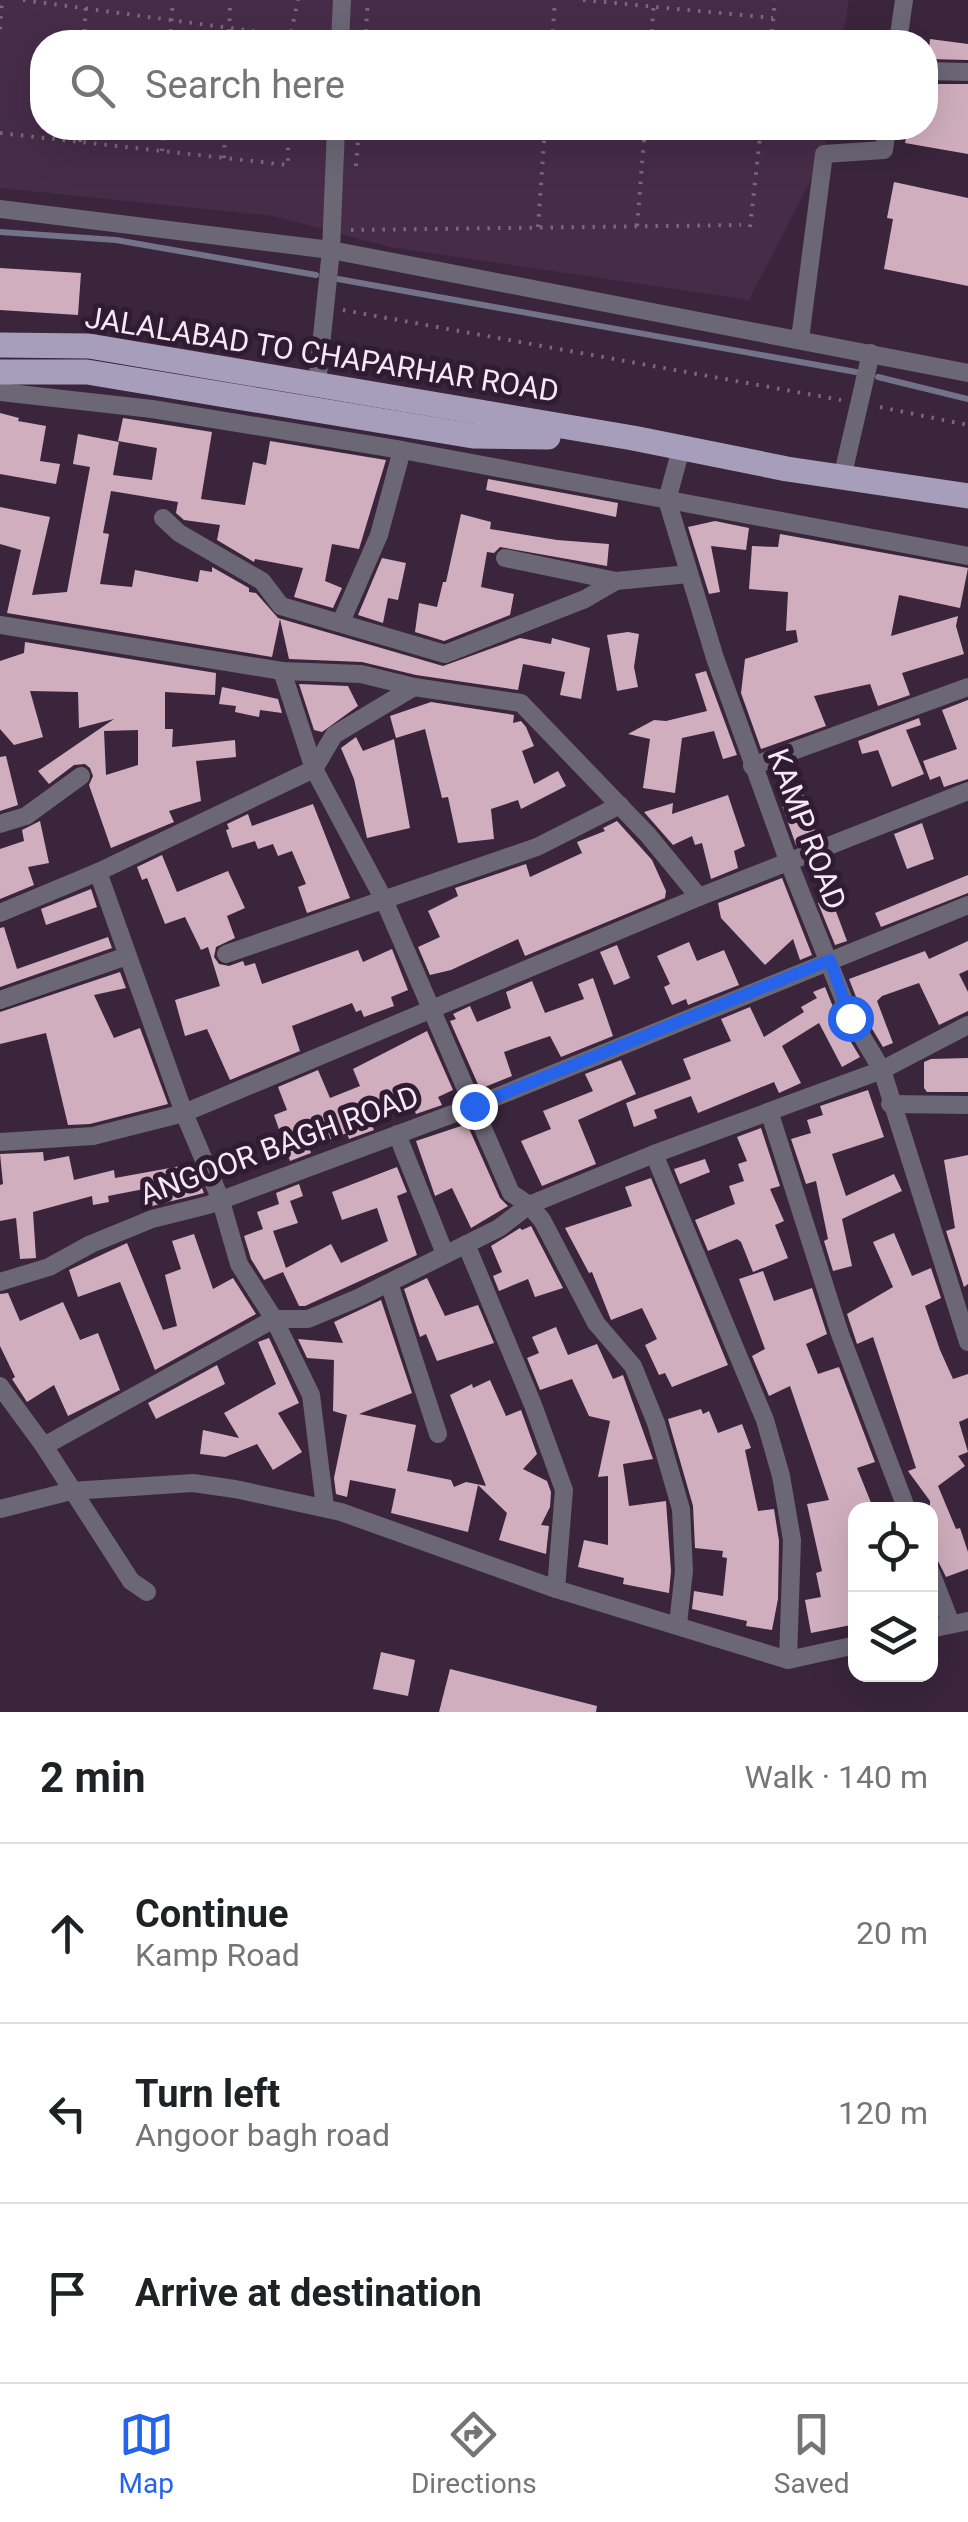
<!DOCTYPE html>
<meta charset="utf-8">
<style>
:root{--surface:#fff;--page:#f6f6f6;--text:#202124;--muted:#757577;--line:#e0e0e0;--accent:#2563eb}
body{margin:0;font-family:Roboto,sans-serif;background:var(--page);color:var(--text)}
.controls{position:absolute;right:30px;bottom:30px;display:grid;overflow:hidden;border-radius:20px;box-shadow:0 10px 40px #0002}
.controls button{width:90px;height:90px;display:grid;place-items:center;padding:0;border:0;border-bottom:2px solid var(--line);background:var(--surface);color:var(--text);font:50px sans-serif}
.stop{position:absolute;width:30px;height:30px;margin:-22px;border:8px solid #2563eb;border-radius:50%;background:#fff}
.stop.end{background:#2563eb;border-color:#fff;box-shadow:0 2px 10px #0008}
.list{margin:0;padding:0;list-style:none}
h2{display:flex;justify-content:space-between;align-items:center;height:130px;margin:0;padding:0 40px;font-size:42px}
h2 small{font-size:32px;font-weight:400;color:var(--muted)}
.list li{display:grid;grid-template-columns:65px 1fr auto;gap:30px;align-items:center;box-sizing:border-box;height:180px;padding:0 40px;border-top:2px solid var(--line)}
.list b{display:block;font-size:38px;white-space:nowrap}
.list p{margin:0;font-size:32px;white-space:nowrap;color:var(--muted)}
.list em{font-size:32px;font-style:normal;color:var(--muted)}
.icon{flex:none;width:55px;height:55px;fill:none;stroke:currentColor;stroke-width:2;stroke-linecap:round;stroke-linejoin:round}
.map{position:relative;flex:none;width:968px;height:1712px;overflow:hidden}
.search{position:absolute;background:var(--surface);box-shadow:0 10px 40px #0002;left:30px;right:30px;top:30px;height:110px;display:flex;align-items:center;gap:25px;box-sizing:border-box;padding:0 35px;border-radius:40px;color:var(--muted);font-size:38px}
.sheet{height:670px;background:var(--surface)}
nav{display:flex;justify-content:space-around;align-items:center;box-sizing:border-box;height:140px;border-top:2px solid var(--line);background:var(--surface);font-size:28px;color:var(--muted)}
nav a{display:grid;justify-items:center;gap:5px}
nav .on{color:var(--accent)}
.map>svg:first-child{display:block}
.built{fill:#462c48}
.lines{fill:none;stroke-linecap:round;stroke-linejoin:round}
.stream{stroke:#727288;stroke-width:6}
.building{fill:#d0aebe;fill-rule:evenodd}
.path{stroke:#7b687d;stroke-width:4;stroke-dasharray:2.5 8;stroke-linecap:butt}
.minor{stroke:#6b6775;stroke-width:18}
.primary{stroke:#a79ebb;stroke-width:25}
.route{stroke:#2563eb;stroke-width:12}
.labels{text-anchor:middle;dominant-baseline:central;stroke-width:10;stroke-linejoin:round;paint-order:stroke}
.street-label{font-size:30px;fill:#f6e8f7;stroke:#301c32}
</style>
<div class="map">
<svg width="968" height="1712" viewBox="0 0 968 1712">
<rect width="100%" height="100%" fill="#3a253c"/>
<path class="built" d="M0,0H849L842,42H42V128H828L824,154L749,300L390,247L273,216L0,188Z"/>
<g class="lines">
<g class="stream">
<path d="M0,232L116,240L316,275"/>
<path d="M338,279L856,372"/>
<path d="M878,377L968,399"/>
</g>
</g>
<g class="building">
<path d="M930,39L968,44V60L928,59Z"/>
<path d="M926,84H968V154L905,143L908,128H926Z"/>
<path d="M894,182L968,198V286L884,269L893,219L887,218Z"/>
<path d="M0,268L81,273L78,315L0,310Z"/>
<path d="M0,413L19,418L18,421L46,426L40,461L60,464L56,484L0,474Z"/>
<path d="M123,418L212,432L201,499L245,505L253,462L266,465L270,441L386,460L359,549L332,544L325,581L342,588L333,608L294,597L303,568L255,559L254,562L217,540L220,525L184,520L176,513L178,502L111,491L103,533L109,534L100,584L132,587L135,570L198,582L200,570L212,572V567L249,588V592L256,593L278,618L443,666L520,638L551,644L552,638L590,648L581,699L560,695L565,672L523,664L518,690L416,675L362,662L289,659L280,619L272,657L7,613L21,550L0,544V507L50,517L32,595L67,592L90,467L73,464L78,434L119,442L113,475L152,480L157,448L118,441Z"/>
<path d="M488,479L618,503L616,517L486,490Z"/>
<path d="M461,514L491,522L490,529L557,540L609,544L607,566L500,547L494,553L487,552L481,587L514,594L510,615L444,641L415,632L419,603L437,607L443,582H446Z"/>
<path d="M715,521L749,528L746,550L711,546L720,592L709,594L688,527Z"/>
<path d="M780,534L968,568L960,608L899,595L891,636L958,616L956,626L964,654L902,673L910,695L878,706L870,684L814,696L826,726L761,749L741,693L745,659L798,642L796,630L786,631L788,592L749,589L752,546L778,547Z"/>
<path d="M382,558L406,563L398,600L388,598L383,623L358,615Z"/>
<path d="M628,632L639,634L634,667L638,687L617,691L607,635Z"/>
<path d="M25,642L216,673L215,695L165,692V729H173L172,747L235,740L236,757L196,761L201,801L169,811L174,822L111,848L89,785L93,776L90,768L85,764L74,765L49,784L38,771L114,719L79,728L78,692L30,691L43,737L14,745L0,729V661L24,653ZM138,730V765L106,775L104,731Z"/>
<path d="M706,671L737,755L723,759L714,731L682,738L675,793L643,788L650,739L628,734L654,720L666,721L707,711L695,674Z"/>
<path d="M299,684L348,686L358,706L322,732L314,730Z"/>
<path d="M222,687L278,699L282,713L260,710L259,717L235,712L236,706L219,704Z"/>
<path d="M968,700V779L944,787L940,776L930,780L923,761L957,749L942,710Z"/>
<path d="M431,702L514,715L513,723L521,721L526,727L534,746L522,751L534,784L558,771L566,786L521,809L518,800L491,809L494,839L458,843L448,797L442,798L425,729L396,738L390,716Z"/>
<path d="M919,718L921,725L906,730L924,774L892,787L878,750L862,754L858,741Z"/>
<path d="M356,737L363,751L394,739L410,828L367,838L354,779L341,748Z"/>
<path d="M6,756L18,805L0,811V757Z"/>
<path d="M802,791L817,837L796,845L780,800Z"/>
<path d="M728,795L745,846L734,851L738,868L711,879L702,843L695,845L692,836L673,845L644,812L673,803L672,814Z"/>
<path d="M313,804L350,898L307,913L298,887L306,884L292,851L278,856L273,844L258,849L255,841L232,848L226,830L229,829L227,824L248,814L252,826Z"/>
<path d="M40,821L49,863L28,867L34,885L0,899V849L24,841L22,830Z"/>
<path d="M617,821L652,860L666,891L665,898L525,956L518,939L451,970L430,975L418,947L440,937L428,911L458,896L455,888L526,864L530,877L582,853L577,842L605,831L603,828Z"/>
<path d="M922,823L934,859L907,869L894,834Z"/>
<path d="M162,855L177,892L228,871L245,908L227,916L235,938L216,947L214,957L219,964L229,966L243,961L245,966L255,963L262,984L358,950L363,962L392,949L408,990L391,997L394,1006L364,1017L361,1010L356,1012L352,1003L292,1026L300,1051L230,1080L207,1029L185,1036L175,1000L220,986L208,947L201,950L185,917L165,924L147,878L142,880L137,867Z"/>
<path d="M968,875V893L881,927L875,913Z"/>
<path d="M782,878L812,955L800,960L793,939L765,965L721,918L718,903Z"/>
<path d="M91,889L97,907L46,925L41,909Z"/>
<path d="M831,898L847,941L835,945L818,903Z"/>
<path d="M4,927L17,969L108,937L112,948L0,987V928Z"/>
<path d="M968,941V970L959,974L968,992V1011L939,1025L919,983L882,996L877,1001L893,1043L883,1047L862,1012L849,979L925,951L929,959Z"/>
<path d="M689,942L697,961L724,950L739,985L688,1005L686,999L672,1005L664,987L670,984L657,956Z"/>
<path d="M617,945L630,978L614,985L600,952Z"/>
<path d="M120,972L126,988L94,995L114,1038L140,1028L168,1104L90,1124L68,1125L46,1033L0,1044V1012Z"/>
<path d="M593,978L613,1036L561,1057L550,1036L504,1052L512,1076L480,1089L450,1021L456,1019L453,1014L470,1006L477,1022L511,1008L506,992L532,981L545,1013L584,999L578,984Z"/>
<path d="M825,987L840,1024L860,1057L842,1067L819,1023L782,1046L801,1083L779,1093L774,1082L698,1113L691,1096L654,1110L657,1118L634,1127L626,1103L691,1079L683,1059L731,1041L721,1019L750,1007L764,1037L804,1012L801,1007L817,998L813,992Z"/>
<path d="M427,1031L453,1090L438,1097L442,1105L416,1114L407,1093L365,1109L374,1130L349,1139L347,1133L309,1147L311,1153L290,1161L274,1115L287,1110L278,1087L318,1070L330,1098L360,1086L353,1069Z"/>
<path d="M968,1058V1092H927L924,1088V1062L931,1059Z"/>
<path d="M621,1060L636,1094L578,1120L596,1164L542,1186L521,1141L551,1129L543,1111L593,1091L585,1074Z"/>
<path d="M868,1090L884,1137L832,1154L846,1196L894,1174L902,1191L842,1219L852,1266L833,1271L824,1241L828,1239L816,1181L806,1184L791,1139L811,1133L807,1120L823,1115L820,1106Z"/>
<path d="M467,1124L500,1198L508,1206L471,1228L452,1188L435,1196L416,1141Z"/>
<path d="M761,1128L780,1186L770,1189L784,1221L775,1225L788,1258L753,1272L741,1242L737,1239L708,1251L695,1220L735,1204L729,1186L744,1181L738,1164L747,1161L737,1137Z"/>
<path d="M43,1152L44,1161L69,1156L74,1180L114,1170L115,1178L192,1164L204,1193L148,1207L144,1189L108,1196L109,1202L93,1205L92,1196L33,1212L36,1258L20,1259L16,1218L0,1221V1185L3,1184L0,1154Z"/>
<path d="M968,1155V1284L964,1287L946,1231L955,1228L944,1160Z"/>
<path d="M705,1159L710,1172L680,1184L674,1169Z"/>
<path d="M397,1167L407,1192L397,1196L417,1255L305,1306H299L283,1272L264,1280L251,1259L244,1236L263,1229L257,1212L279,1204L276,1193L299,1184L303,1196L290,1201L298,1223L273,1231L286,1268L331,1244L341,1263L388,1241L377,1208L342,1220L332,1192Z"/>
<path d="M651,1178L728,1365L672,1387L665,1373L659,1375L645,1345L657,1339L642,1308L611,1320L592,1272L589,1273L565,1228L632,1206L625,1187Z"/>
<path d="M531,1226L563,1288L535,1297L528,1279L499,1291L493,1276L502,1272L491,1246L520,1228L522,1230Z"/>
<path d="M894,1233L912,1276L931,1268L941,1298L925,1306L940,1350L953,1379L968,1374V1418L959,1422L968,1452L958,1456L965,1466L938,1486L956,1529L960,1528L968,1552V1569L946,1577L930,1545V1501L908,1471L916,1468L873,1337L857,1344L847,1314L893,1287L873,1242Z"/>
<path d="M194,1234L213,1289L233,1278L256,1314L155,1370L120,1282L78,1297L69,1270L127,1243L163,1330L177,1326L165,1275L181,1269L172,1241Z"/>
<path d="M763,1271L774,1301L812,1288L827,1334L806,1344L818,1374L839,1367L875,1462L857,1468L874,1510H856V1624L811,1633L805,1600L821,1597L816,1573L822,1571L807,1504L829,1500L790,1386L769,1396L752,1356L765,1349L739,1279Z"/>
<path d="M427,1278L445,1316L478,1305L494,1343L437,1361L426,1334L420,1337L404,1289Z"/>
<path d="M8,1293L20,1321L63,1302L80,1340L98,1333L120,1390L68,1416L54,1385L27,1402L12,1379L15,1377L0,1346V1294Z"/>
<path d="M381,1300L412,1393L359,1414L416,1425L407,1471L451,1480L454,1487L466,1482L486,1486L450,1395L472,1384L473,1388L490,1380L506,1416L521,1410L537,1454L523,1469L547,1481L551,1492L550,1507L541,1525L549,1526L546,1554L499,1540L507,1513L478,1485L468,1532L391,1513L396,1489L350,1480L347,1497L336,1494L334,1478L347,1415L333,1411L334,1360L307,1358L298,1339L343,1343L334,1322Z"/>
<path d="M556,1327L568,1355L597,1344L613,1379L623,1375L653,1459L623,1464L629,1506L666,1501L671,1571L669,1593L623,1584L624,1578L578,1567L584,1540L608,1545V1476L598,1477L610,1421L589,1416L572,1379L540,1390L527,1358L539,1353L532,1337Z"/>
<path d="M269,1338L299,1403L278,1413L302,1452L273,1470L257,1444L225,1457L200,1454L203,1430L239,1438L224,1413L276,1384L258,1342Z"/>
<path d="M217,1365L225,1384L156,1419L148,1403Z"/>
<path d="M701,1409L703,1414L709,1411L718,1433L742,1424L751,1448L745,1450L758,1511L774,1509L779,1541L778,1599L772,1630L746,1626L747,1621L692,1609L694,1591L723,1596L727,1558L722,1557L723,1551L695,1548L693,1506L668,1419Z"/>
<path d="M381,1652L415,1660L408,1696L373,1689Z"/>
<path d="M450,1669L597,1706L596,1712H439Z"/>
</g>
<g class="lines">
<g class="path">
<path d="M23,0L289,36"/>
<path d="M583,0L773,18"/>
<path d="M0,29L2,0"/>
<path d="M84,42L86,0"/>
<path d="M170,42L173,0"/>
<path d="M229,42L230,0"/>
<path d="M289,42L298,0"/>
<path d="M365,42L368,0"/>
<path d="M552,42L555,0"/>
<path d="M651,42L654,0"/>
<path d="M771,42L775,0"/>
<path d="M0,133L288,165V128"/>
<path d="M80,142L81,128"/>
<path d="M162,151L164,128"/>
<path d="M224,158L225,128"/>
<path d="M356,166L359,128"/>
<path d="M637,226L645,128"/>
<path d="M538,227L545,128"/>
<path d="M750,227L761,128"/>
<path d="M351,230L741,225"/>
<path d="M343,310L841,400"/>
<path d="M880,407L968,425"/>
</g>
<g class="minor">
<path d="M340,42L342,0"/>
<path d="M898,42L904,0"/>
<path d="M926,71L968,72"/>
<path d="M0,209L331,250L968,373"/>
<path d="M800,339L824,154L884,150L887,128"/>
<path d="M317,384L331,250L336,128"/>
<path d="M0,392L152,409L402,450L968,556"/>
<path d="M681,449L667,500L715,658L789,863L851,1018L882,1070L968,1342"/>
<path d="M842,478L871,353"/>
<path d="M163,518L179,533L262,581L281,606L445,654L585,599L616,581"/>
<path d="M505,558L616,581L689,574"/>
<path d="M341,622L379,535L402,450"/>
<path d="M0,625L282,671L361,674L414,687L521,703L648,835L699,897"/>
<path d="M282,671L314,769L384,900L511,1193L529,1205L542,1220L596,1323L633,1366L656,1423L681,1509L684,1571L678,1624"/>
<path d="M752,766L968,687"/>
<path d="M0,824L26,816L81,776"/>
<path d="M98,872L184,1113L220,1198L239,1264L274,1319L311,1395L325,1507"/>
<path d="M0,913L98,872L314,769L334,735L414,687"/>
<path d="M226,954L537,847L620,805"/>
<path d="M0,1000L127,956"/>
<path d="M890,1104L968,1105"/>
<path d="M770,1114L840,1334L907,1510"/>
<path d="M397,1134L445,1254"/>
<path d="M0,1142L93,1136L184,1113L699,897L968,791"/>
<path d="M654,1154L765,1420L781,1476L792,1540L788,1660"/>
<path d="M466,1244L533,1405L564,1490L556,1589"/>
<path d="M0,1282L49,1267L91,1244L152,1219L208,1205L474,1106L968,905"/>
<path d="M389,1283L438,1434"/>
<path d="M0,1386L44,1446L131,1581L147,1592"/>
<path d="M44,1446L274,1319H308L358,1298L499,1228L529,1205L654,1154L882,1070L968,1025"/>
<path d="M0,1509L71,1491L193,1483L235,1489L341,1512L556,1589L788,1660L856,1645"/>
<path d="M930,1570L951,1624"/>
<path d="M930,1629L968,1621"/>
</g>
<g class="primary">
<path d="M0,345L89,346L633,438L787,469L968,496"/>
<path d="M0,372H87L473,436L548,437"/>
</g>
</g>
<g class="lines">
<path class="route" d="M474,1106L830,960L850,1018"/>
</g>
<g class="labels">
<g class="street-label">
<text transform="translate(322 354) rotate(9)">JALALABAD TO CHAPARHAR ROAD</text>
<text transform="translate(807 829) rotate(69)">KAMP ROAD</text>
<text transform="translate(279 1145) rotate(-20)">ANGOOR BAGH ROAD</text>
</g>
</g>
</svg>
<div class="controls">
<button><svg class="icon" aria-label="locate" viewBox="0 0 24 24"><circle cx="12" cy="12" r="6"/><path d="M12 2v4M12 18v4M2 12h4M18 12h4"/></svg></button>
<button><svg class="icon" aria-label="layers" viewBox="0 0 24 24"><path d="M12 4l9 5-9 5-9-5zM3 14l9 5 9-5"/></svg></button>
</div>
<div class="stop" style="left:850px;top:1018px"></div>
<div class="stop end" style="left:474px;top:1106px"></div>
<div class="search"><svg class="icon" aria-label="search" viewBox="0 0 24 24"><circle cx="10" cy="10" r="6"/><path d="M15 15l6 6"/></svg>Search here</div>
</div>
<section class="sheet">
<h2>2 min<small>Walk · 140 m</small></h2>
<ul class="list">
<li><svg class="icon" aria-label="ahead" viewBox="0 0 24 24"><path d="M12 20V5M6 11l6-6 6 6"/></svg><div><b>Continue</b><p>Kamp Road</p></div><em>20 m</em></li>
<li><svg class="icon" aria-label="left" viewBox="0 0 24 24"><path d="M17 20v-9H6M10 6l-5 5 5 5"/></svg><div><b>Turn left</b><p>Angoor bagh road</p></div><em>120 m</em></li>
<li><svg class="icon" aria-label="arrive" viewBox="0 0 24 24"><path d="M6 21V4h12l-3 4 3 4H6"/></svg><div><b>Arrive at destination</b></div></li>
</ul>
</section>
<nav>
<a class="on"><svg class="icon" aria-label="map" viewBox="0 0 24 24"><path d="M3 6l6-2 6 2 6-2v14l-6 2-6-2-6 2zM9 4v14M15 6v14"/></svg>Map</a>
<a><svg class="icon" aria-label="directions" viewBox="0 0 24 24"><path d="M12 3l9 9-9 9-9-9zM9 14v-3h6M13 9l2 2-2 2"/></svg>Directions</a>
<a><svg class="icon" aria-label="saved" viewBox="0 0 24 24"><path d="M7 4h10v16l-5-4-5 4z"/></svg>Saved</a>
</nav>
